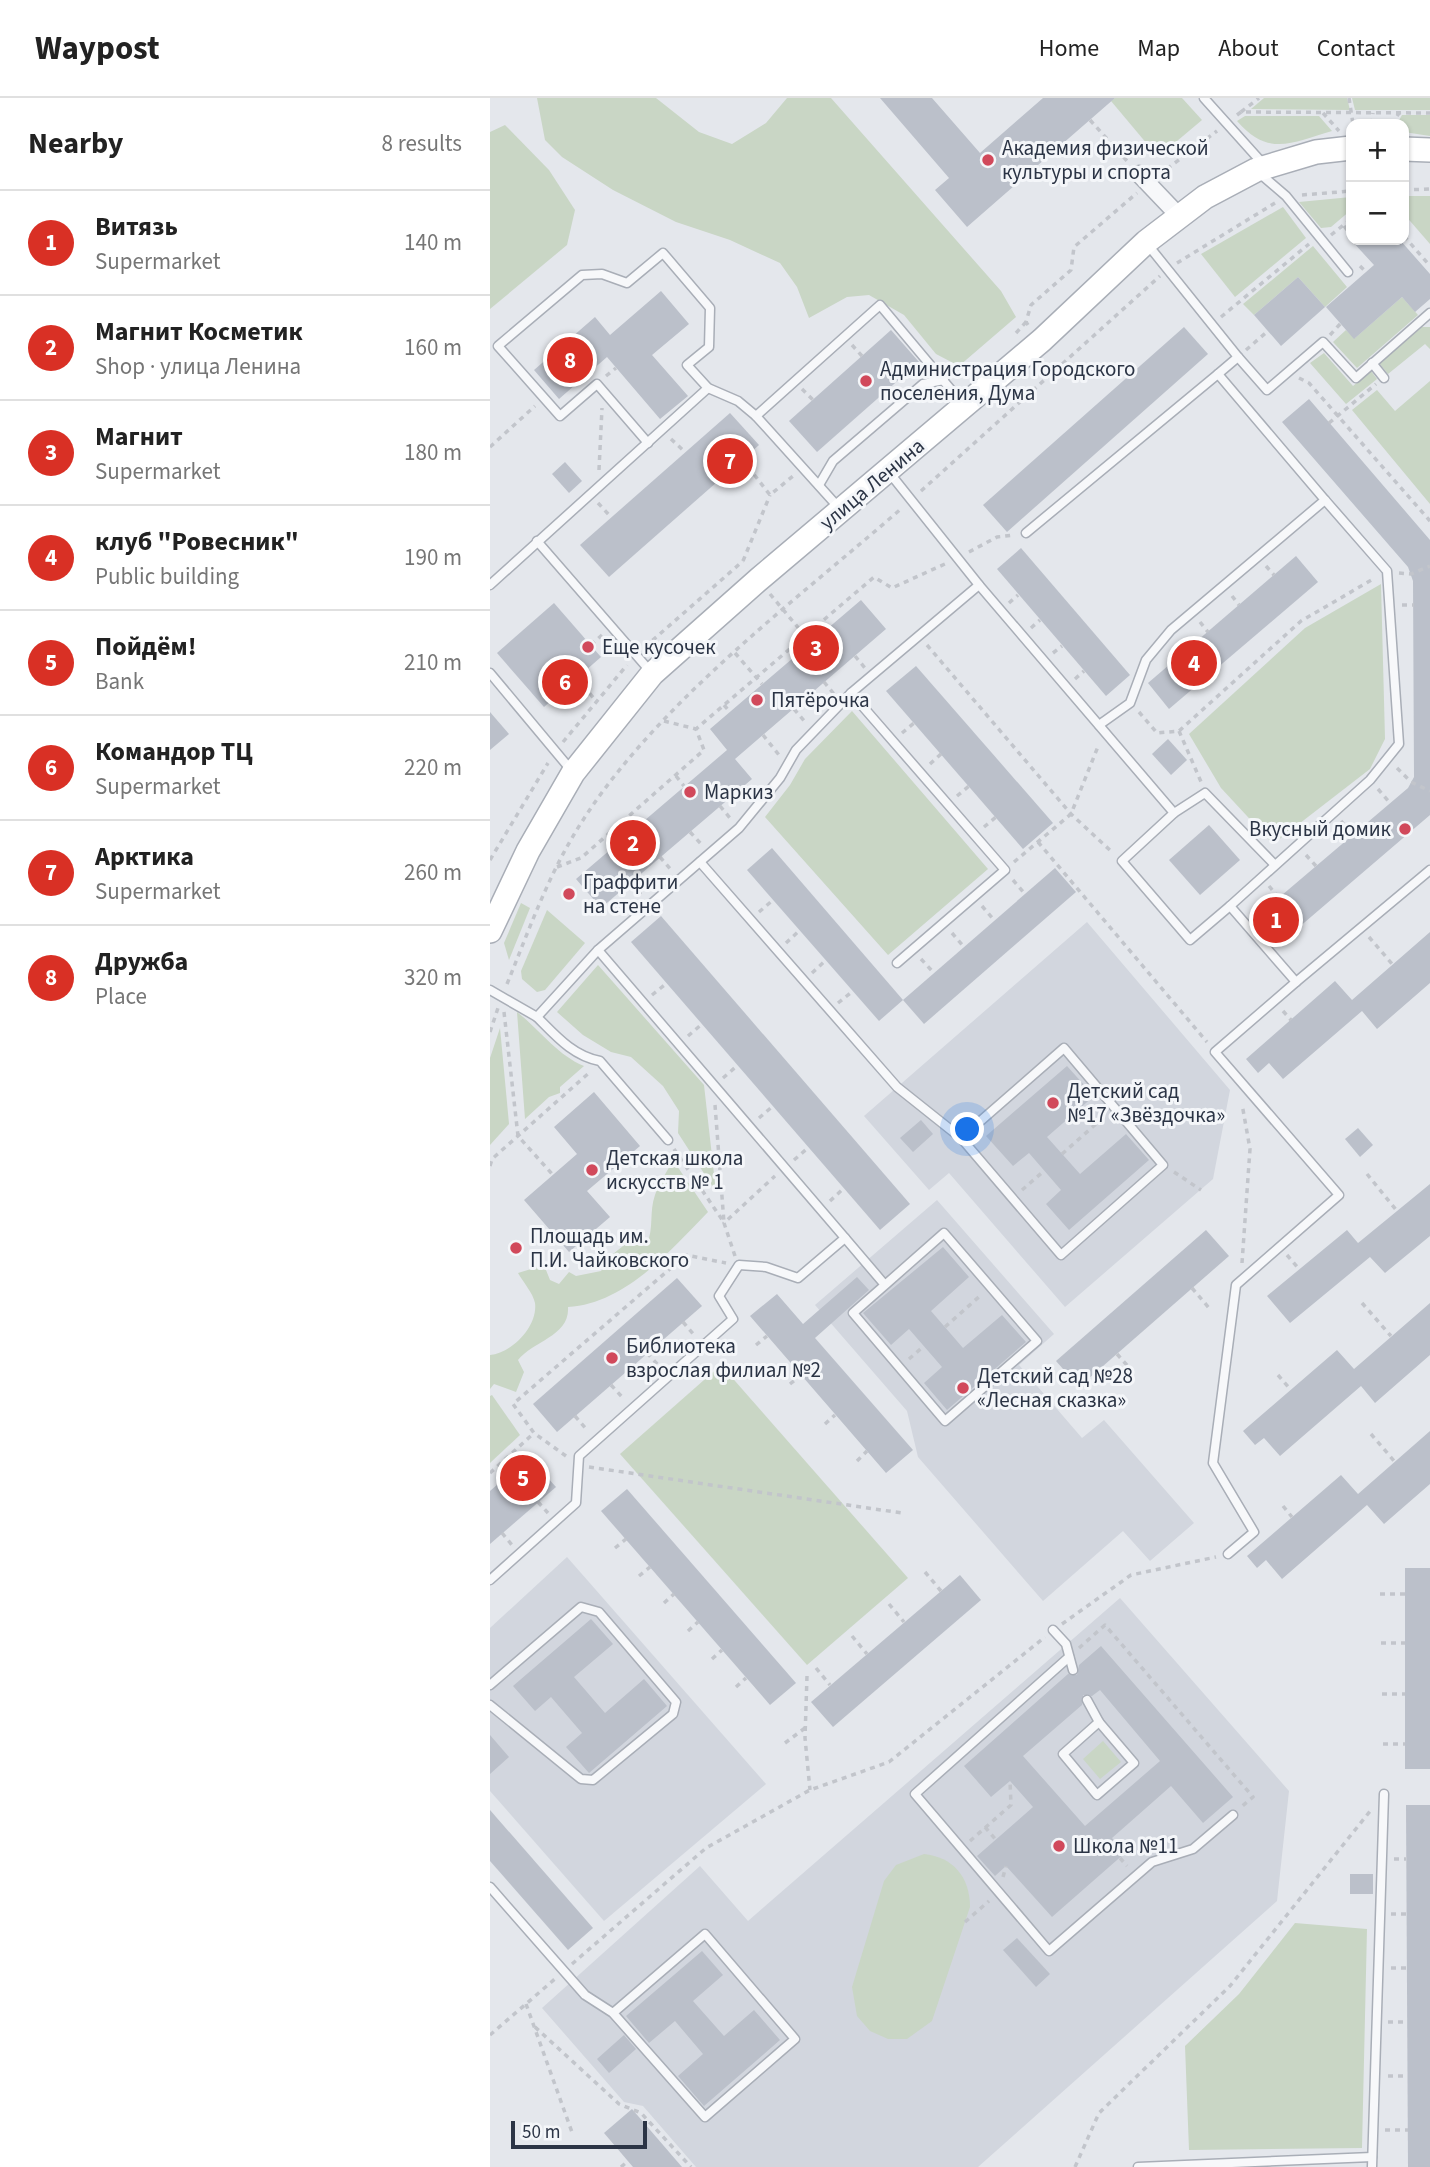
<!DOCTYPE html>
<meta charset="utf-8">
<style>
:root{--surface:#fff;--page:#f2f2f2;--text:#222;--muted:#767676;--line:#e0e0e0;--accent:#d93025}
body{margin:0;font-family:"Source Sans 3",sans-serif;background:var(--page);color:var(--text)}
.controls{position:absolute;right:21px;top:21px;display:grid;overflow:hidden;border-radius:14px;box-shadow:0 2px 5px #0004}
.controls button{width:63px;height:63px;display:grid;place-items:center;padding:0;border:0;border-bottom:2px solid var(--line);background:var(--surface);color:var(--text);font:35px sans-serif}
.scale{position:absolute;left:21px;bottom:18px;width:136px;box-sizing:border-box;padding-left:7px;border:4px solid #2b3445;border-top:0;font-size:19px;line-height:24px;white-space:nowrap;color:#2b3445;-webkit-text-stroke:5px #f4f6f9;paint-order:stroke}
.you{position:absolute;left:478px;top:1032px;width:24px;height:24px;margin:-18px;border:5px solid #fff;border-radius:50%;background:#1a73e8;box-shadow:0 0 0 10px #1a73e833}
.badge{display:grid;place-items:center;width:46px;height:46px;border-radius:50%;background:var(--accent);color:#fff;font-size:23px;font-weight:700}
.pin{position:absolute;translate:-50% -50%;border:4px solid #fff;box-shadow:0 2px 7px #0006}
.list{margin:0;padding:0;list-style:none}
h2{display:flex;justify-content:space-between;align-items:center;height:91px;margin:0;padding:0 28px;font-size:30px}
h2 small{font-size:23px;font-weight:400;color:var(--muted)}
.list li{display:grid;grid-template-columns:46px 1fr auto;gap:21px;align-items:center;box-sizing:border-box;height:105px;padding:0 28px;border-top:2px solid var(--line)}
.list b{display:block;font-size:26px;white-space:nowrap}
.list p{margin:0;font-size:23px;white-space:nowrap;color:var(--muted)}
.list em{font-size:23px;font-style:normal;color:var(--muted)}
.map{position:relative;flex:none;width:940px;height:2069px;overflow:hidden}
header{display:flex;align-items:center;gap:42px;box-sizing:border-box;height:98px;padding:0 35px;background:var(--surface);border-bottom:2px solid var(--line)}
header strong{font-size:33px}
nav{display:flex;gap:38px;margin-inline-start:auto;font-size:24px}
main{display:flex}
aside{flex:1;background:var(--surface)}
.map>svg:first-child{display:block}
.built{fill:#d2d6de}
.green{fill:#c9d6c5}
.building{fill:#bbc0ca;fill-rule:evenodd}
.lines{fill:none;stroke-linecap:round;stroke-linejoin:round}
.lane-casing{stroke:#a9aeb7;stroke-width:11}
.street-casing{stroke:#a9aeb7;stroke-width:19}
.secondary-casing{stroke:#a9aeb7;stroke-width:26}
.path{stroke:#c2c5cb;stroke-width:3.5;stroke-dasharray:5 5;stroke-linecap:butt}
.lane{stroke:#f7f8fa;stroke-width:8}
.street{stroke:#f7f8fa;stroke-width:16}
.secondary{stroke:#fff;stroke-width:23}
.poi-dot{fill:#d1495b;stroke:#f4f6f9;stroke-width:2.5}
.labels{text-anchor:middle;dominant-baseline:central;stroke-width:6;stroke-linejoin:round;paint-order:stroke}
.poi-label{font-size:21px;fill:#2b3445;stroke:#f4f6f9;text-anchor:start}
.street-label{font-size:21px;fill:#2b3445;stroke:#f4f6f9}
</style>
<header>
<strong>Waypost</strong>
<nav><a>Home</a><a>Map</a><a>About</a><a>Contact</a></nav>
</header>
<main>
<aside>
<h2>Nearby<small>8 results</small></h2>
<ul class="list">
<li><span class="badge">1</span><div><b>Витязь</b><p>Supermarket</p></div><em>140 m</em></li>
<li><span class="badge">2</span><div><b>Магнит Косметик</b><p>Shop · улица Ленина</p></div><em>160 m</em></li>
<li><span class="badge">3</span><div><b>Магнит</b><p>Supermarket</p></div><em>180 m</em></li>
<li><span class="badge">4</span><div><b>клуб &quot;Ровесник&quot;</b><p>Public building</p></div><em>190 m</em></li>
<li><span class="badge">5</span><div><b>Пойдём!</b><p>Bank</p></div><em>210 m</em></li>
<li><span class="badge">6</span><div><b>Командор ТЦ</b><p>Supermarket</p></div><em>220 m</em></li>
<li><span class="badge">7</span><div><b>Арктика</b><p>Supermarket</p></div><em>260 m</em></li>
<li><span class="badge">8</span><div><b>Дружба</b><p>Place</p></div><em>320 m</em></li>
</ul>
</aside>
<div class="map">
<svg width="940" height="2069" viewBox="0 0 940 2069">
<rect width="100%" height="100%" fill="#e4e7ec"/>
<g class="built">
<path d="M597,824L740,992L723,1081L575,1209L459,1075L439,1092L374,1018Z"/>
<path d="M447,1102L564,1236L529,1267L592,1340L614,1322L704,1425L660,1463L633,1433L553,1503L428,1359L417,1313L325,1207Z"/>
<path d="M77,1459L276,1686L114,1823L0,1693V1530Z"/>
<path d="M630,1500L799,1693L787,1803L488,2069H206L153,2008L134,2004L52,1910L210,1768L258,1823Z"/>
</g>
<g class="green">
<path d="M47,0H166L209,34L242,46L276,25L297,0H341L511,193L526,219L469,268L446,256L414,217L379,197L357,199L319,220L307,189L290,165L240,142L186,124L123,92L72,59L55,42Z"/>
<path d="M625,0H692L712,22L668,59L621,3Z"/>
<path d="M774,0H857L860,12L761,11Z"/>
<path d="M862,0H940V12H865Z"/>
<path d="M912,17H940V38L914,34V26H907Z"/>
<path d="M755,18H829L842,33C803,44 779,60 747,23Z"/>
<path d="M15,27L59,72L85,112L77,147L0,211V34Z"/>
<path d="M914,98H940V146L914,116Z"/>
<path d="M861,99V112L841,129L831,130L809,104Z"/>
<path d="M793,109L816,140L745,199L711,156Z"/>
<path d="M823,148L857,189L835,209L808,179L764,217L753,206Z"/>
<path d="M912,199L928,217L867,270L843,244L856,232L865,240Z"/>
<path d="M932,229H940V251L935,246L898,276L889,265Z"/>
<path d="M834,255L863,288L881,273L887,281L856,306L820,265Z"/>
<path d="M940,283V406L862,312L887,292L905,313Z"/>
<path d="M891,486L895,641L880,671L783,746L731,690L699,636L815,530Z"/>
<path d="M362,613L498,771L398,857L275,719L300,687L315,661Z"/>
<path d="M31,805L40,810L19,862L14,845Z"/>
<path d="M57,812L95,845L55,892L47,894L32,881L31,873Z"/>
<path d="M108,867L214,987L226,1094L188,1035L189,1013L173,988L141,959L121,954L93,937L67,914Z"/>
<path d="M27,914C50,932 67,957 94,968L70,989V995L59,999L35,1021Z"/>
<path d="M10,930L19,1026L0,1047V960Z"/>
<path d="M183,1062L218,1114C181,1152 135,1206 78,1209C80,1238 43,1243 28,1262L34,1274L26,1294L4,1286L0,1291V1257C22,1255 48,1228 45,1205C43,1195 33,1184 28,1175L54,1167L60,1182L69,1186L79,1174L86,1178L111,1173L123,1156L138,1144L157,1146C164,1130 159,1114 165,1097C169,1085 177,1074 183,1062Z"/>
<path d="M231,1267L418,1480L317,1567L130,1356Z"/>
<path d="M2,1297L30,1337L0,1365V1298Z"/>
<path d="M613,1643L631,1664L610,1681L593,1661Z"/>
<path d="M434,1756C463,1759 480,1779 480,1809L442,1923L417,1941H398L380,1933L367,1918L362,1889L394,1783L406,1767Z"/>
<path d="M805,1825L877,1831L872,2050L699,2052L695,1948L749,1896Z"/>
</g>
<g class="building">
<path d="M390,0H442L490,55L553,0H625L477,129L445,92L459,80Z"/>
<path d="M861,142H910L940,176V201L925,214L912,199L864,241L836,209L884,167Z"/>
<path d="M808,179L835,209L791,248L764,217Z"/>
<path d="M171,193L199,226L162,257L198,298L170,321L117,259L69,301L44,272L105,219L120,237Z"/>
<path d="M694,229L718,256L517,434L493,407Z"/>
<path d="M401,232L429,264L327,354L299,323Z"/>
<path d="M819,301L940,442V717L794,842L771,815L918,690L924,679L923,483L918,469L792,324Z"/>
<path d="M240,315L269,347L119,479L90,447Z"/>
<path d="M75,364L92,383L79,395L62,376Z"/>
<path d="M531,450L640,577L616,598L507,471Z"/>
<path d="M806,458L828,484L679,611L658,585Z"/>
<path d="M371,502L396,531L245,661L262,681L111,810L86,781L237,652L220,631Z"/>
<path d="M64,505L111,559L54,609L7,555Z"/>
<path d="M426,568L563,725L533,751L396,593Z"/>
<path d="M0,614L19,636L0,652Z"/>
<path d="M678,641L697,662L681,677L662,656Z"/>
<path d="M719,727L750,762L710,797L679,762Z"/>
<path d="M282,750L413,902L389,923L257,772Z"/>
<path d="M565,770L586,794L434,926L413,902Z"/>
<path d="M171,818L420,1106L390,1132L141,844Z"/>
<path d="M940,834V885L887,931L872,913L793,981L779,965L768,975L756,961L845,883L862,902Z"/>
<path d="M577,968L604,998L557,1039L590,1076L636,1036L659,1062L579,1132L556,1106L571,1092L539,1055L523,1068L496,1038Z"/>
<path d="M104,994L150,1048L97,1093L120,1119L79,1154L34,1102L87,1056L64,1029Z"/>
<path d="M431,1022L443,1036L423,1054L410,1040Z"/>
<path d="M868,1030L883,1047L870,1059L855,1041Z"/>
<path d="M940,1086V1138L895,1175L880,1159L800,1225L777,1198L857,1132L868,1145Z"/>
<path d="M716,1132L739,1158L589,1289L566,1263Z"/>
<path d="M453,1149L479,1179L441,1213L473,1250L512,1217L536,1244L457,1312L434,1285L452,1269L419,1231L401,1247L373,1215Z"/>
<path d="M367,1179L379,1192L325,1240L423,1352L396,1375L260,1218L287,1196L313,1226Z"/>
<path d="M187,1180L212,1208L67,1334L43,1306Z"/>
<path d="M940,1205V1257L885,1305L871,1288L790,1358L774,1340L765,1347L753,1333L847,1252L864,1271Z"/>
<path d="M940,1333V1386L894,1426L877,1407L792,1481L776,1462L767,1470L757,1458L851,1377L868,1396Z"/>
<path d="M39,1359L66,1389L0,1446V1393Z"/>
<path d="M137,1391L306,1585L280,1607L111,1413Z"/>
<rect x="915" y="1470" width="25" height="201"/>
<path d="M470,1477L491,1502L343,1629L321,1604Z"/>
<path d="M101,1521L123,1546L84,1579L115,1615L154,1581L177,1608L99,1675L76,1649L92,1635L61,1599L45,1613L23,1588Z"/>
<path d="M611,1548L743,1699L713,1725L681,1688L622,1740L635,1755L562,1819L516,1768L505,1778L487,1758L543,1709L520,1683L501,1699L474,1668L578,1576L587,1577L589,1567ZM610,1592L670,1663L595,1728L533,1658L592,1607L593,1597L602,1598Z"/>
<path d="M0,1637L19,1659L0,1676Z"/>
<path d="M916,1707H940V2069H918Z"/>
<path d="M0,1712L103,1830L78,1852L0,1763Z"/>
<rect x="860" y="1776" width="23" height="20"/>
<path d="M527,1840L560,1876L546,1889L513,1852Z"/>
<path d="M212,1853L233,1877L203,1903L234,1938L264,1912L290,1942L214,2008L188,1978L213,1956L185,1923L159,1945L136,1918Z"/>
<path d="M134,1937L146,1951L119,1975L107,1961Z"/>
<path d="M142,2011L192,2069H143L114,2035Z"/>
</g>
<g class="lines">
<defs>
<g id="lane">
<path d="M714,0L775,68"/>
<path d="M768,74L796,98L858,174"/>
<path d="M658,147L748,259L728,276"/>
<path d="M748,259L777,292L833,244L866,280L940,215"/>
<path d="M882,265L894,280"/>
<path d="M266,318L390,207L473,306"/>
<path d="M158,345L107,286L70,318L8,248L92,177L112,176L137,185L173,155L220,210L219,249L197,267L218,290L248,303L266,318L349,410"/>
<path d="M398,373L489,487L684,715L632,763L700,842L740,808"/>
<path d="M329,387L343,363L433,286L454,282"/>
<path d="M536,435L728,276L835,402L681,532L656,562L640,605L609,627"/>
<path d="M47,443L160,573"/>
<path d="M0,487L218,290"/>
<path d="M0,575L81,672"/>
<path d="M361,595L489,487"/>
<path d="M684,715L715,695L784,766"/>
<path d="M210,764L407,989L471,1040L571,1157L673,1067L574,950L471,1040"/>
<path d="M806,884L940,772"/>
<path d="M0,892L47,919L108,852"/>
<path d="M47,919C66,938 83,958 110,963L178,1042"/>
<path d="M355,1140L395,1187L363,1215L455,1323L547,1243L454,1135L395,1187"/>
<path d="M738,1456L764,1434L723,1365L746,1187L849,1097L725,954L806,884L740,808L880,682L909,646L897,473L835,402"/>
<path d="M0,1482L86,1405L89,1358L243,1221L229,1198L249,1167L276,1169L308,1180L355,1140L108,852L249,730L290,680L306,652L361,595L515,772L407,865"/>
<path d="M563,1532L576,1546L583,1572"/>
<path d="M579,1559L425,1696L559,1853L662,1764L703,1751L743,1717"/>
<path d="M0,1587L91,1509L109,1514L186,1604L183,1616L103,1682L91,1681L0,1607"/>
<path d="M597,1602L609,1624"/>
<path d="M609,1624L644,1665L607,1697L573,1656Z"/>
<path d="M0,1789L95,1897L123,1915L215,2019L305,1941L215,1836L123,1915"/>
<path d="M648,2069L882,2059"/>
<path d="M882,2069L894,1696"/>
</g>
<path id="street" d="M649,76L690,119"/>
<g id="secondary">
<path d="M914,51L940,52"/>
<path d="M0,833L38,753L83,675L162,576L268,482L552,242L656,144L715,99L766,72L826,54L861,50"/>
</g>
</defs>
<use href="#lane" class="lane-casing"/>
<use href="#street" class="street-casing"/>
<use href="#secondary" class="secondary-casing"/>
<g class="path">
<path d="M859,0L863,26"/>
<path d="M751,14L769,0"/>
<path d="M833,15L849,33"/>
<path d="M747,17L751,14L940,15"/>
<path d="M600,22L638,64"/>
<path d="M882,26L883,15"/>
<path d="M901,26L910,14"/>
<path d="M669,77L727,33"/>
<path d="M914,92L940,91"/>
<path d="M812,97L861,93"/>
<path d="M854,128L861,137"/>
<path d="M841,137L861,121"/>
<path d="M914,138L940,168"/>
<path d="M687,165L785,105"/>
<path d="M870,168L876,174"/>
<path d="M731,219L819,146"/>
<path d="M538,227L536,224L541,207L581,172L584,149L647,95"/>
<path d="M526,235L536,224"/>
<path d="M840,237L851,225"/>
<path d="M362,247L372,258"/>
<path d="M756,252L778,233"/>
<path d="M116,278L126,270"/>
<path d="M809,280L819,285L940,423"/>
<path d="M312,291L323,302"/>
<path d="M839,325L886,286"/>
<path d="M181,341L195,354"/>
<path d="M0,349L45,308"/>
<path d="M252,361L280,397L303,378"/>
<path d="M109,372L112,310"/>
<path d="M431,393L670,178"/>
<path d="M108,405L121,419"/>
<path d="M479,454L507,439L524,437"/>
<path d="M253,463L280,397"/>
<path d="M776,468L784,477"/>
<path d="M909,475L921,476L940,468"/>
<path d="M280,496L321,545"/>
<path d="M742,498L749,507"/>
<path d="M519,505L528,497"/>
<path d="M912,507H924"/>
<path d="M710,524L718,534"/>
<path d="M541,530L550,522"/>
<path d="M101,547L112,537"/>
<path d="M437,547L581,716L623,755"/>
<path d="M155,549L253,463"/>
<path d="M245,555L272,586"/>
<path d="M563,555L572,548"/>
<path d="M365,558L375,570"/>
<path d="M87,580L106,603"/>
<path d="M585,581L594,573"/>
<path d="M334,584L344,596"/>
<path d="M234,607L240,614"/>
<path d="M304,611L316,625"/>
<path d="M649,614L667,635L689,633L811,523L885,480"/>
<path d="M174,623L206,631"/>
<path d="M689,633L712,686"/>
<path d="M412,635L424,625"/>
<path d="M273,637L289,657"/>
<path d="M73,644L137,567"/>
<path d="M440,666L451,656"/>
<path d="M907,670L921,684L940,693"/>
<path d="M186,678L194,688"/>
<path d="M888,691L900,705"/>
<path d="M467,698L479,688"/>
<path d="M230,708L240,720"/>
<path d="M851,723L863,737"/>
<path d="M129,727L137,737"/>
<path d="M494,729L506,719"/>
<path d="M200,734L213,748"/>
<path d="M548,744L717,944"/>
<path d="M816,757L826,768"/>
<path d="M170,759L183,774"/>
<path d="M0,762L58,665"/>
<path d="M524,764L581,716L609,646"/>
<path d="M67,769L91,760L214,652L206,631L384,479L402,490L457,465"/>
<path d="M523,782L535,796"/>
<path d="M141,785L153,799"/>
<path d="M779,788L789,800"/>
<path d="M492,808L504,822"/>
<path d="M269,814L283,802"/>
<path d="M462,835L474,849"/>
<path d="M879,839L903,867"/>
<path d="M296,845L310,832"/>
<path d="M431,861L444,875"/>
<path d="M322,875L336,862"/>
<path d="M17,886C37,837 55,786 82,740C155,614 303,505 412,410"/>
<path d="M162,897L177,885"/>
<path d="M348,905L363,893"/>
<path d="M793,913L801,922"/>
<path d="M14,914L28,1038L63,1077"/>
<path d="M0,934L8,910"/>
<path d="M198,938L212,926"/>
<path d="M233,980L248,967"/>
<path d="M225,1007L234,1125"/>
<path d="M269,1020L283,1008"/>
<path d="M184,1051L233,1123"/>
<path d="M572,1056L615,1018"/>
<path d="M304,1062L319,1049"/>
<path d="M0,1068L2,1061L100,974"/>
<path d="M684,1074L711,1092"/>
<path d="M877,1076L907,1113"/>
<path d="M532,1092L554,1073"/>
<path d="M340,1103L354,1090"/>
<path d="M797,1157L809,1171"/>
<path d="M245,1158L234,1125L285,1078"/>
<path d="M752,1165L760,1051L752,1006"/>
<path d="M702,1190L719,1210"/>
<path d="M872,1205L901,1238"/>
<path d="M193,1224L205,1238"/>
<path d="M455,1229L491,1197"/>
<path d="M266,1247L277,1238"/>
<path d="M157,1255L170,1269"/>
<path d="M627,1256L643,1274"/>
<path d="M419,1261L434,1248"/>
<path d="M788,1277L801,1292"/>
<path d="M300,1286L311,1277"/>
<path d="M121,1287L134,1301"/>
<path d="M85,1318L98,1333"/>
<path d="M335,1326L345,1317"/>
<path d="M881,1336L905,1364"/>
<path d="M76,1358L44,1335L23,1306L196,1157L236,1165"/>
<path d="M16,1361L25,1371"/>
<path d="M367,1363L377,1353"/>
<path d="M99,1369L412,1415"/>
<path d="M0,1375L44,1335"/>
<path d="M48,1404L58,1415"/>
<path d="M793,1408L802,1419"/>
<path d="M12,1435L22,1447"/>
<path d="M125,1450L136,1441"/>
<path d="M435,1474L451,1493"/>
<path d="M149,1478L160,1469"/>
<path d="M890,1496H915"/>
<path d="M174,1505L184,1496"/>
<path d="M399,1506L414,1524"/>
<path d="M572,1526L641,1477L726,1459"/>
<path d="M198,1533L208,1524"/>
<path d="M362,1538L377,1556"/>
<path d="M891,1545H915"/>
<path d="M589,1550L615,1527L763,1699L750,1710"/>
<path d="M222,1561L232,1552"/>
<path d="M326,1570L340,1587"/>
<path d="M317,1578L315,1640L320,1692"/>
<path d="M246,1589L256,1580"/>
<path d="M892,1596H915"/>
<path d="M295,1645L315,1630"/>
<path d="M893,1646H915"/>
<path d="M495,1729L506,1742"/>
<path d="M480,1743L521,1707L520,1683"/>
<path d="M630,1760L637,1768"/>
<path d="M904,1761H916"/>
<path d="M513,1779L516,1768"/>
<path d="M901,1816H916"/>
<path d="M475,1824L499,1803"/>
<path d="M82,1866L216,1750L320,1692L399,1664L555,1539"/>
<path d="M901,1870H917"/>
<path d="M36,1906L83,2037"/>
<path d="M898,1924H917"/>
<path d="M45,1929L129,2006L151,2015L201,2069"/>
<path d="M0,1937L66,1880"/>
<path d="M898,1978H917"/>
<path d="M895,2032H918"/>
<path d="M131,2069L138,2063"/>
<path d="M585,2069L609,2015L740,1888L881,1712"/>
</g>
<use href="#lane" class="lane"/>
<use href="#street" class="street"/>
<use href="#secondary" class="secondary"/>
</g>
<g class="poi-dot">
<circle cx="498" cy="62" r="7"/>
<circle cx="376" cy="283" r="7"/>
<circle cx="98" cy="549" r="7"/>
<circle cx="267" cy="602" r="7"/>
<circle cx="200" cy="694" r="7"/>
<circle cx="915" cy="731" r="7"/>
<circle cx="79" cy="796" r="7"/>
<circle cx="563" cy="1005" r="7"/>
<circle cx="102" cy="1072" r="7"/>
<circle cx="26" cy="1150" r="7"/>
<circle cx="122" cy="1260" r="7"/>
<circle cx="473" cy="1290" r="7"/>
<circle cx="569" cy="1748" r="7"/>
</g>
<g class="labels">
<g class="poi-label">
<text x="512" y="50">Академия физической<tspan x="512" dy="24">культуры и спорта</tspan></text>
<text x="390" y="271">Администрация Городского<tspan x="390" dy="24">поселения, Дума</tspan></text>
<text x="112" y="549">Еще кусочек</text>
<text x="281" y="602">Пятёрочка</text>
<text x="214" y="694">Маркиз</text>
<text x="901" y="731" text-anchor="end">Вкусный домик</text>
<text x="93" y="784">Граффити<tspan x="93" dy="24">на стене</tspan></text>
<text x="577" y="993">Детский сад<tspan x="577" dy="24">№17 «Звёздочка»</tspan></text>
<text x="116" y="1060">Детская школа<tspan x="116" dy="24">искусств № 1</tspan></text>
<text x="40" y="1138">Площадь им.<tspan x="40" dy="24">П.И. Чайковского</tspan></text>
<text x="136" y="1248">Библиотека<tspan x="136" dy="24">взрослая филиал №2</tspan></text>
<text x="487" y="1278">Детский сад №28<tspan x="487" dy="24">«Лесная сказка»</tspan></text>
<text x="583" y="1748">Школа №11</text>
</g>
<g class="street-label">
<text transform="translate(382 386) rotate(-40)">улица Ленина</text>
</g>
</g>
</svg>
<div class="controls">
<button>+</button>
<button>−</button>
</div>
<div class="scale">50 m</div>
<div class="you"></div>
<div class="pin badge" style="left:786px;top:822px">1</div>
<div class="pin badge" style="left:143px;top:745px">2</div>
<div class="pin badge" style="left:326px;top:550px">3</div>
<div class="pin badge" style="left:704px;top:565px">4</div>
<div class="pin badge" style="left:33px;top:1380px">5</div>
<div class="pin badge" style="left:75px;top:584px">6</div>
<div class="pin badge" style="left:240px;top:363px">7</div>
<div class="pin badge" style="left:80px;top:262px">8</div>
</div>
</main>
